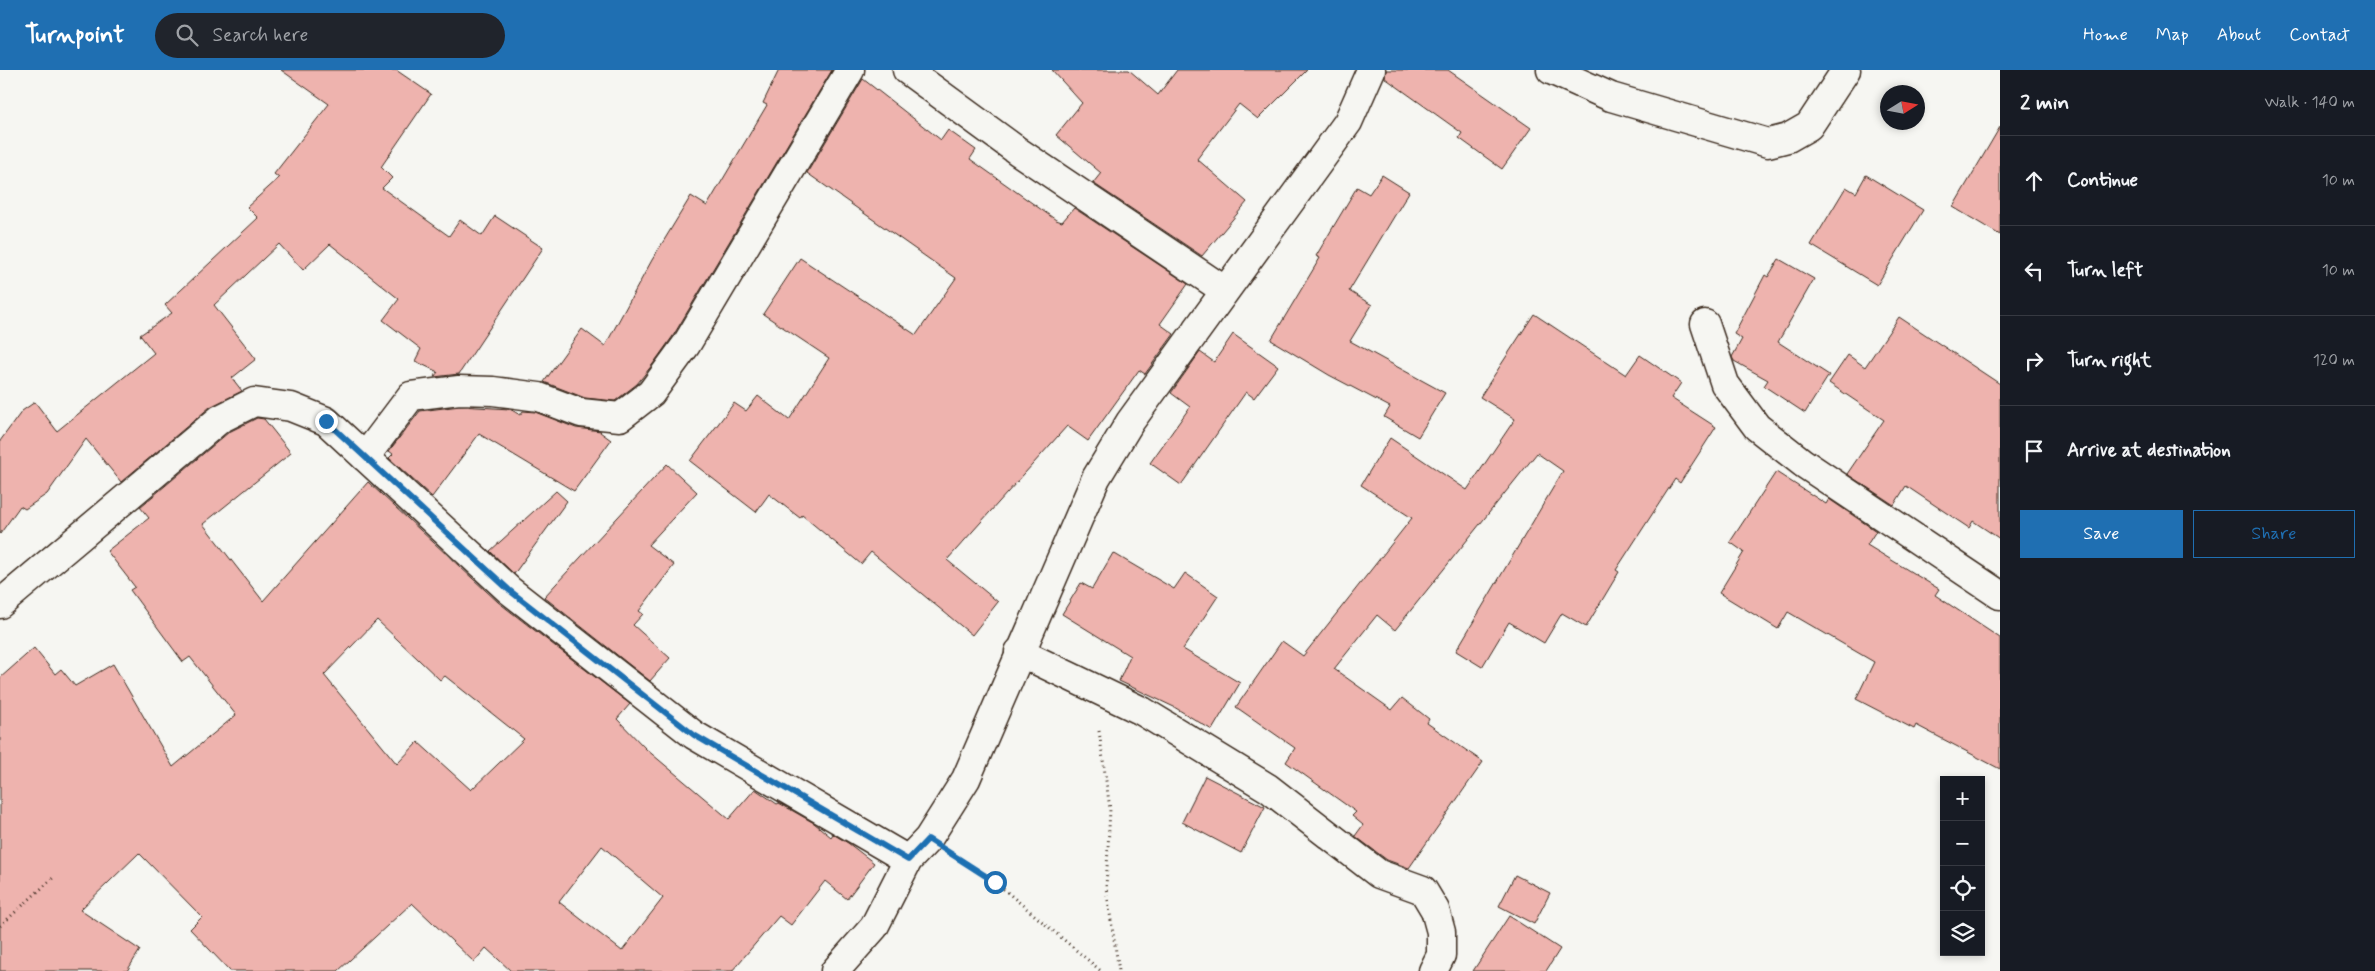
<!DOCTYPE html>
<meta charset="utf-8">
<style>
:root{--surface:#171b24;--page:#20242c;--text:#f1f3f6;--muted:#9ea1a6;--line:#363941;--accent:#1f6fb2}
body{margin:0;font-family:Mynerve,sans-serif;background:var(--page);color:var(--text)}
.controls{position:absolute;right:15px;bottom:15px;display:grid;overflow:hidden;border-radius:0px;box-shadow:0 2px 8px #0003}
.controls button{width:45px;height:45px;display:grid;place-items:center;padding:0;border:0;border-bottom:1px solid var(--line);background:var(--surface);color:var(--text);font:25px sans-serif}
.compass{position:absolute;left:1880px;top:15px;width:45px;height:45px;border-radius:50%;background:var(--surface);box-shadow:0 2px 8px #0003;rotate:79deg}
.stop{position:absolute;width:15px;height:15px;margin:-11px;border:4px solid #1f6fb2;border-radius:50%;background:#fff}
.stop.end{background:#1f6fb2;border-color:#fff;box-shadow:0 1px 5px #0008}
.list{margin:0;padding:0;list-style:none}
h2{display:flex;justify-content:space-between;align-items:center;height:65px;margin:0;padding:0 20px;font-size:21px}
h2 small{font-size:16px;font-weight:400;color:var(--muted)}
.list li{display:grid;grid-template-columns:32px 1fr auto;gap:15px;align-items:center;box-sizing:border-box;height:90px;padding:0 20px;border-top:1px solid var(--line)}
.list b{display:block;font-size:19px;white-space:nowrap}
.list em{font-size:16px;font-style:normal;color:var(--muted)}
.actions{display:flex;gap:10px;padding:15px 20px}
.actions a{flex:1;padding:11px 0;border:1px solid var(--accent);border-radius:0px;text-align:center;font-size:18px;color:var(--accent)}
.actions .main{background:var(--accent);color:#fff}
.icon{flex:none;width:28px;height:28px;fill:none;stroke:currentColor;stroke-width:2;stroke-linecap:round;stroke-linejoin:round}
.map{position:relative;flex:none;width:2000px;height:901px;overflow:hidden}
header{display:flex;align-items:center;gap:30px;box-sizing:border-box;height:70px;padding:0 25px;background:var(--accent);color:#fff}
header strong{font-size:24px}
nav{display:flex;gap:28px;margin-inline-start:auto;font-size:18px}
.search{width:350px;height:45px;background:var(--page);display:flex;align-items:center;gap:12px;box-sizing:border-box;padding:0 18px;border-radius:28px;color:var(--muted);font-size:19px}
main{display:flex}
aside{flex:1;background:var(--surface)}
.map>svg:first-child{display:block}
.building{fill:#eeb3ae;stroke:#3b2a1e;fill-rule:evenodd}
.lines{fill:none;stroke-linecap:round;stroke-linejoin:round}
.minor-casing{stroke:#3b2a1e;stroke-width:31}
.path{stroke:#3b2a1e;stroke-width:3;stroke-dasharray:1 4;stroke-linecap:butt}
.minor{stroke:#f6f6f2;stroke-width:28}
.route{stroke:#1f6fb2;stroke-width:6}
</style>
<header>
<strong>Turnpoint</strong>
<div class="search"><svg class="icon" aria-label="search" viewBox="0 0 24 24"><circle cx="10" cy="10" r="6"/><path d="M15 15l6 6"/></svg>Search here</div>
<nav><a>Home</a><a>Map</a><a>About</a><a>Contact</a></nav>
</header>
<main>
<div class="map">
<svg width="2000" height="901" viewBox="0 0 2000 901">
<rect width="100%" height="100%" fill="#f6f6f2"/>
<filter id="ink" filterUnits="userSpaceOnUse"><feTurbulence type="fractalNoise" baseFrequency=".02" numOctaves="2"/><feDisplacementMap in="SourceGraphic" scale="10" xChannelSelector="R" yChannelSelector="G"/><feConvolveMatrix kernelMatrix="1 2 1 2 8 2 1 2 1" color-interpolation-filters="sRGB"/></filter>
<g filter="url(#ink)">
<g class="building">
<path d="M281,0H396L431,24L381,97L392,108L382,118L449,166L460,150L482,166L495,146L543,178L459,304L434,307L438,302L415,291L421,279L383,250L399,229L330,174L303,200L279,174L214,235L256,289L232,308L242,321L210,337L121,412L86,369L47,424L25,439L20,436L0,464V371L22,341L35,332L57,361L154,283L140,265L172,243L165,235L258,148L247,137L279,108L274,104L329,34Z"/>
<path d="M779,0H832L673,266L653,294L637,314L615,331L585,328L544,312L582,259L605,276L652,190L691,126L707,136L767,35L763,33Z"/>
<path d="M1052,0H1129L1158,25L1177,0H1307L1258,49L1239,34L1197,89L1247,132L1202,186L1093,113L1101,103L1056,65L1082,33Z"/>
<path d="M1386,0H1448L1531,58L1502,99L1459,68L1462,63L1385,8Z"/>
<path d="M863,9L941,70L948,60L976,80L970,89L1056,150L1062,152L1074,138L1188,214L1160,254L1174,264L1145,304L1139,300L1088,371L1067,356L947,490L998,532L972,565L871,482L861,494L802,445L800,448L769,424L756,442L690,391L734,333L746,341L758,326L789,350L829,288L763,244L800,188L916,265L956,208L807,103Z"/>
<path d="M2000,57V165L1953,137Z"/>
<path d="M1382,105L1409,122L1349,221L1372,235L1350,271L1445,323L1418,367L1384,347L1390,337L1329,305L1271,270L1320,188L1316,186L1357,117L1369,124Z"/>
<path d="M1866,105L1923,140L1877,215L1811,175L1846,117L1856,123Z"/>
<path d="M1779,189L1814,209L1778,272L1829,305L1805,343L1764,316L1768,310L1734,291L1732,287L1742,269L1734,264L1765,205L1768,207Z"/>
<path d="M1534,244L1626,305L1640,285L1681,313L1671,328L1716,357L1680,413L1675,409L1616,500L1619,502L1586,557L1562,543L1544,573L1509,552L1482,597L1456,581L1563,401L1537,383L1395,560L1377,545L1334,599L1392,640L1402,628L1429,649L1427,653L1483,692L1409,798L1387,790L1355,766L1363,755L1352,746L1356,742L1286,692L1295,678L1236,637L1282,571L1303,586L1412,448L1361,415L1390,368L1467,420L1515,349L1480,327Z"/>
<path d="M1899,247L2000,314V469L1973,451L1969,458L1906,416L1894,435L1847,404L1884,350L1829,313L1848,285L1865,297Z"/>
<path d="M1233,264L1278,296L1254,328L1246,322L1181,415L1150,393L1190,337L1171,323L1200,282L1214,292Z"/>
<path d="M460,336L510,339L520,345L523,341L535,342L576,358L601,361L600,362L611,370L574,421L479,364L432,427L389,388L393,384L389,381L420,341Z"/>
<path d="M257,348L264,349L291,383L203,454L263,531L368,412L498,532L630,634L617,649L646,679L729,749L755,719L777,734L779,733L814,753L831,767L833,764L848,773L874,793L847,829L825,811L791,855L779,846L732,901H511L486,878L474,892L412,833L338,901H230L190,859L202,847L139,783L80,840L140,880L127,901H0V608L34,578L55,604L61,599L75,616L113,594L173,697L236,645L190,587L183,592L130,520L135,517L107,481L149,448L140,437L229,362ZM377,550L440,610L445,606L524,669L471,720L418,672L397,694L324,605ZM602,776L663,828L622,881L559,832Z"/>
<path d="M667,394L697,422L648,475L674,495L639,541L643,544L633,555L670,588L650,611L544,527Z"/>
<path d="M1776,402L1826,434L1829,429L1876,461L1867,475L1939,519L1935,525L2000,568V699L1916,655L1914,659L1856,629L1874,592L1788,542L1778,559L1719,523L1744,482L1730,472Z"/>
<path d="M556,421L567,431L514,504L490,481Z"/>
<path d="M1113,483L1174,519L1185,503L1218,526L1183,579L1240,613L1212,660L1174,637L1119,611L1130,586L1062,544L1081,513L1092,519Z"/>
<path d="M1205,706L1265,737L1241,783L1182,752Z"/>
<path d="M1515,805L1550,823L1534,854L1499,836Z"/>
<path d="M1509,846L1560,879L1546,901H1473Z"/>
</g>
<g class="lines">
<defs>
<g id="minor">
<path d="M907,0L1019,82L1224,220"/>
<path d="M1551,0L1611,27L1768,73L1788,68L1809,56L1846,0"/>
<path d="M1705,254L1725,314L1757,357L1803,393L2000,525"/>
<path d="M365,387L411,326L459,320L493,321L539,327L581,343L620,347L651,323L686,275L850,0"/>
<path d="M0,534L220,349L254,332L291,337L326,351L509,520L694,665L908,790"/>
<path d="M1019,582L1142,641L1268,718L1379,804L1423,820L1435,840L1441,862V885L1433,901"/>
<path d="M835,901L874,857L908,790L928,769L966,709L1096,408L1130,352L1348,52L1371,0"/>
</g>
</defs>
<use href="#minor" class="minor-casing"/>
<g class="path">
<path d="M1099,661L1110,739L1106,818L1119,901"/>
<path d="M958,788L995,812L1101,901"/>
<path d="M0,856L54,807"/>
</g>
<use href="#minor" class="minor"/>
</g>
</g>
<g class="lines" filter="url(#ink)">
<path class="route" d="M326,351L509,520L694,665L908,790L928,769L995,812"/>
</g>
</svg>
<div class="controls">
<button>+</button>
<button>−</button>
<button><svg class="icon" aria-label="locate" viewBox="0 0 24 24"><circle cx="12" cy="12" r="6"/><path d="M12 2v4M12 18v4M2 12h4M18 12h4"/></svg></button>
<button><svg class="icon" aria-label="layers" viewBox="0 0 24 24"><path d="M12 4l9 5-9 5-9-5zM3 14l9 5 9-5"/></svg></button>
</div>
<svg class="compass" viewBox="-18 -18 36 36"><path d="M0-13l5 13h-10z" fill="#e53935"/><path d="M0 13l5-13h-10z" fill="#9ea1a6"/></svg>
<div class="stop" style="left:995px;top:812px"></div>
<div class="stop end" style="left:326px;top:351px"></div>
</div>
<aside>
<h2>2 min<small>Walk · 140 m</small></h2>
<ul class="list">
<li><svg class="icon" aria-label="ahead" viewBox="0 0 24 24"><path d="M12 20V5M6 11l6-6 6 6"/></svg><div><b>Continue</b></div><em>10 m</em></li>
<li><svg class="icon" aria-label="left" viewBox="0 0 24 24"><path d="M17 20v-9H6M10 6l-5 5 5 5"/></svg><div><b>Turn left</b></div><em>10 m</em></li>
<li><svg class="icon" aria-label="right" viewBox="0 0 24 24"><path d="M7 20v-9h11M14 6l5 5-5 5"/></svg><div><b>Turn right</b></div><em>120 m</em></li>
<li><svg class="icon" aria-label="arrive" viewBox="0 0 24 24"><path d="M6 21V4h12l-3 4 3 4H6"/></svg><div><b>Arrive at destination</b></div></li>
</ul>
<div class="actions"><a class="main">Save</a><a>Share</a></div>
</aside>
</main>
